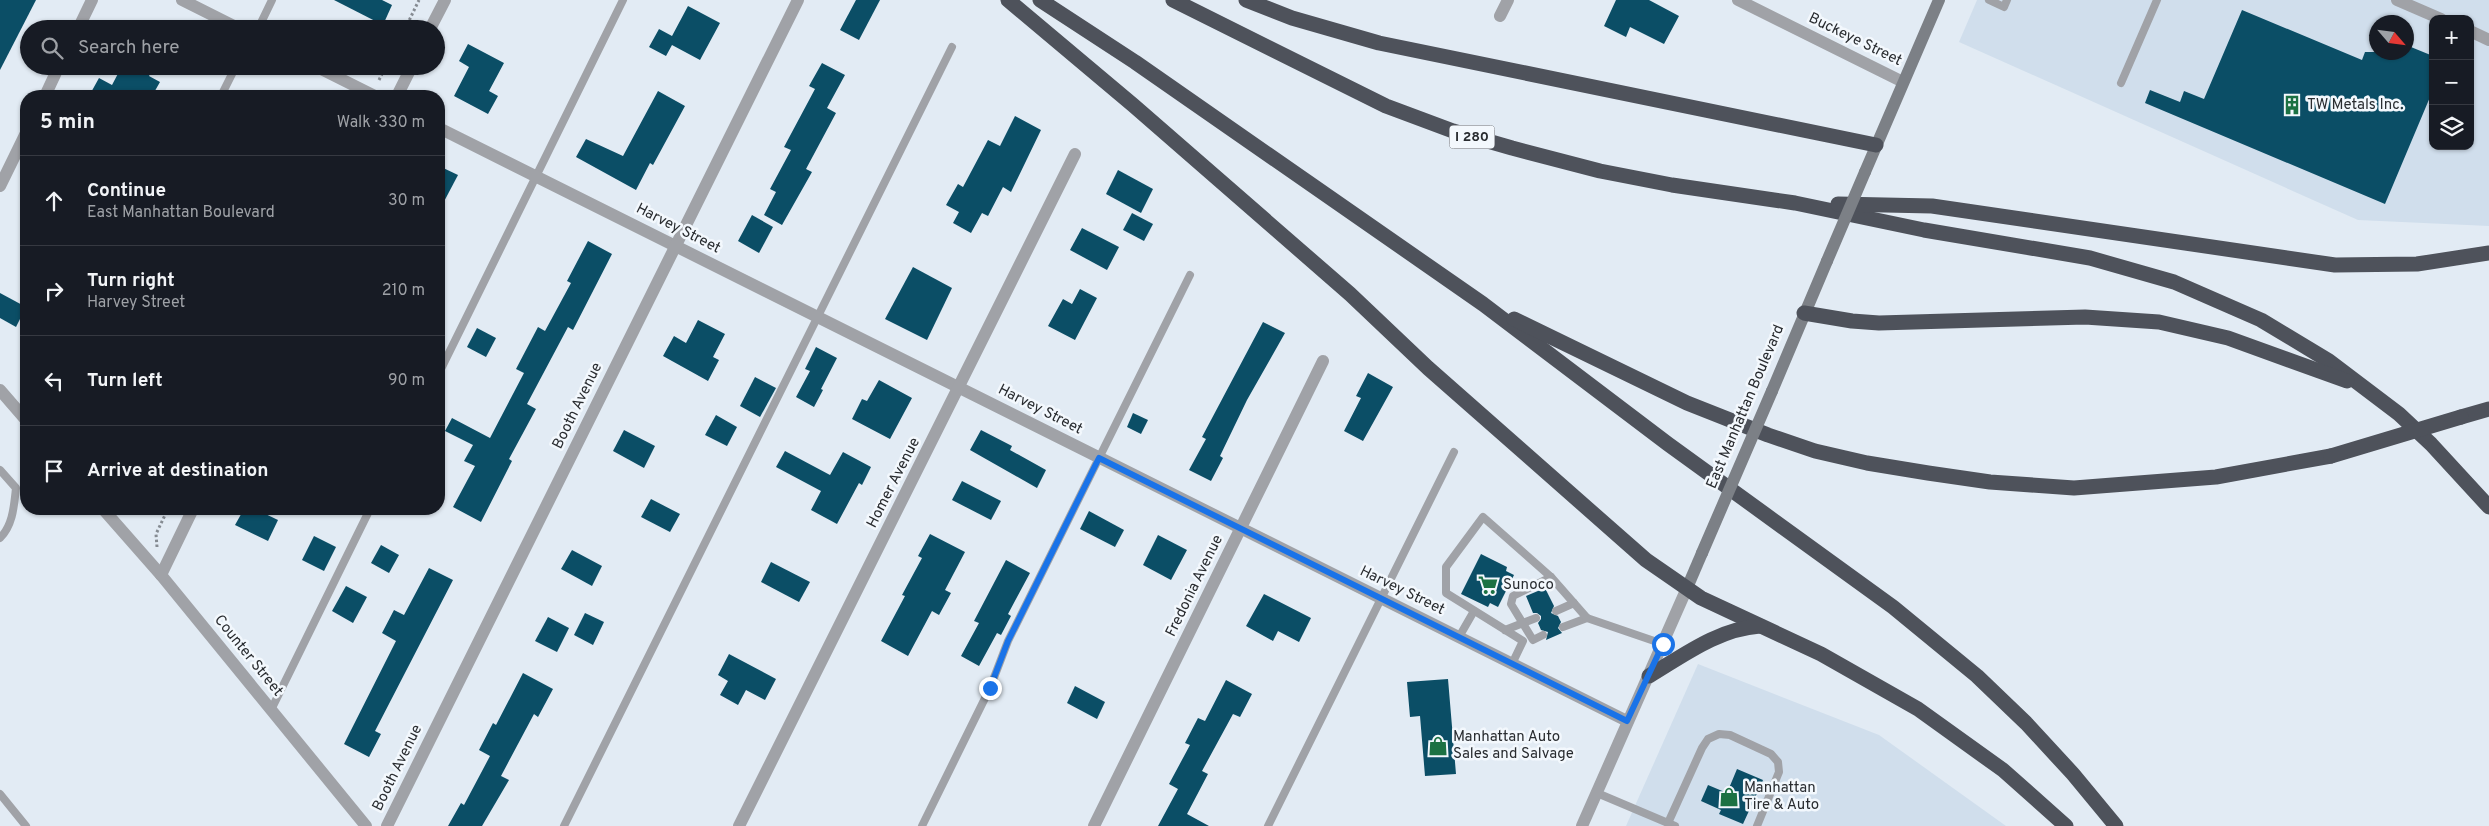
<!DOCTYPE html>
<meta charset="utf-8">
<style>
:root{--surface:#171b24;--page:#242831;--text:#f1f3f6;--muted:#9ea1a6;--line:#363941}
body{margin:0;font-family:Overpass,sans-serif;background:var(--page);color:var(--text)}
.controls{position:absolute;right:15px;top:15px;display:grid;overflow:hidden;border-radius:10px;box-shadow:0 1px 4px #0004}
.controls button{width:45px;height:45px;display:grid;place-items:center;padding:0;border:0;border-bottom:1px solid var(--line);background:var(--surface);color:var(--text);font:25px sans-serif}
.compass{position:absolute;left:2369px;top:15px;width:45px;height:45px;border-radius:50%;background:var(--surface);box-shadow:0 1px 4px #0004;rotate:118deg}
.stop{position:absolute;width:15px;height:15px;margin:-11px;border:4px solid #1a73e8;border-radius:50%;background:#fff}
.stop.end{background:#1a73e8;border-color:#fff;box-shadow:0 1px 5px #0008}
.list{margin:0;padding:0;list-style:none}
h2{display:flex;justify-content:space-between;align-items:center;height:65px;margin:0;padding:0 20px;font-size:21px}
h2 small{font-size:16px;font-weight:400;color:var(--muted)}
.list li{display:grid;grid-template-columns:32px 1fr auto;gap:15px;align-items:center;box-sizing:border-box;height:90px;padding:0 20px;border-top:1px solid var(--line)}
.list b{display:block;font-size:19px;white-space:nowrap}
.list p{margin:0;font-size:16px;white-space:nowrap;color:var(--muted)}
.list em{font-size:16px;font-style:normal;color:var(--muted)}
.icon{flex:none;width:28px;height:28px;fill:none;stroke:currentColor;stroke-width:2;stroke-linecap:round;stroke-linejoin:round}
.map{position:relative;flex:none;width:2489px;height:826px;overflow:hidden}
.search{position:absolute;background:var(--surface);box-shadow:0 1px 4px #0004;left:20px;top:20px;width:425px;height:55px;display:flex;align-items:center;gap:12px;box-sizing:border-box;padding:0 18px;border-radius:28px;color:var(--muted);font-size:19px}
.panel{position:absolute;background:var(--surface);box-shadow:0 1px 4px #0004;left:20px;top:90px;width:425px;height:425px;border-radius:20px}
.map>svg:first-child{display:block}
.built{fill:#d0deec;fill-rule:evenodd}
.building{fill:#0b4e66}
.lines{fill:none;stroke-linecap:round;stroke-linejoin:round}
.path{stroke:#858b92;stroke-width:3;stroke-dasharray:2.5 2.5;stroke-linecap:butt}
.service{stroke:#a0a2a7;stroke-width:8}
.minor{stroke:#a0a2a7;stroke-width:12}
.tertiary{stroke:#a0a2a7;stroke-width:12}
.secondary{stroke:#7c8086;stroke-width:12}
.motorway{stroke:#4e525b;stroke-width:15}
.secondary-bridge{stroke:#7c8086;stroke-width:12}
.motorway-bridge{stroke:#4e525b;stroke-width:15}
.route{stroke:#1a73e8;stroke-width:6}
.labels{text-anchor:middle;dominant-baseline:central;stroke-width:5;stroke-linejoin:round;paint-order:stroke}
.shield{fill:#f3f8fd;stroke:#66696e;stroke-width:1}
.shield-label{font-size:14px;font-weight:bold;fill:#292c30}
.street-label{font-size:15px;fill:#292c30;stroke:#f3f8fd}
.poi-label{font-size:15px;fill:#292c30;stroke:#f3f8fd;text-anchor:start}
</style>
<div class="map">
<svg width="2489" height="826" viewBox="0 0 2489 826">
<rect width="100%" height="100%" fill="#e2ebf4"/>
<g class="built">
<path d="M1977,0H2489V226L2358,220L1959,42ZM2433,19H2470V146H2433ZM2376,22H2406V52H2376Z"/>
<path d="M1698,664L1879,735L2006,826H1626Z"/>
</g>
<g class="building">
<path d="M0,0H36L0,70Z"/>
<path d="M334,0H382L392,5L383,25Z"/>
<path d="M856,0H880L859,40L840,30Z"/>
<path d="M1616,0H1649L1679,16L1664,44L1630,27L1626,37L1604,26Z"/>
<path d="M688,6L720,23L700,60L672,45L666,56L649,47L659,29L672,36Z"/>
<path d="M2242,10L2362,60L2365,52H2406V45L2433,56V90L2385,204L2145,103L2150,90L2180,102L2184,91L2204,99Z"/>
<path d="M468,44L504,63L489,91L498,96L488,114L454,96L469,67L459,61Z"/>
<path d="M822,63L845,75L827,108L836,113L806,169L812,172L782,225L764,215L776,192L770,189L791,150L784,147L815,89L809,86Z"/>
<path d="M122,66H154L149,76L160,82L152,96H89L99,78L112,85Z"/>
<path d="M658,91L685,106L653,165L650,163L636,190L576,157L586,139L623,156Z"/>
<path d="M1015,116L1041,130L1011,192L1003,187L988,216L982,213L971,233L953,223L959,212L946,205L958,184L963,187L988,140L1000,146Z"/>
<path d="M439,166L458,175L439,211Z"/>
<path d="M1118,170L1153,189L1141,213L1106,194Z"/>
<path d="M1132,213L1153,224L1144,241L1123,230Z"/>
<path d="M752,215L773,227L759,253L738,241Z"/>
<path d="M1082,228L1119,247L1107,270L1070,250Z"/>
<path d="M588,241L612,254L573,330L568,327L527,404L536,409L509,459L512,461L481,522L453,507L475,466L464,461L473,445L445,431L452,418L490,438L524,373L516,369L538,327L545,331L571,283L567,281Z"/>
<path d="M913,267L952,288L927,340L885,319Z"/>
<path d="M1080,289L1097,298L1075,340L1048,326L1063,299L1072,304Z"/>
<path d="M0,293L26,307L16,327L0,318Z"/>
<path d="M698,320L725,334L713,357L719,360L708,381L663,356L674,336L686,343Z"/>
<path d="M1263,322L1285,333L1247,400L1220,456L1223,458L1211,481L1189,470L1206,439L1202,437Z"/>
<path d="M477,328L496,338L486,357L467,347Z"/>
<path d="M816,347L837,358L821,389L823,390L814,407L796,397L810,371L805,369Z"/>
<path d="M1368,373L1393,387L1363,441L1344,431L1361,398L1356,396Z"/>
<path d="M755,377L776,388L760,417L740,406Z"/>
<path d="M879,380L912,398L890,439L852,419L862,399L867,401Z"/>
<path d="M1133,413L1148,420L1141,434L1127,427Z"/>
<path d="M716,415L737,427L727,446L705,435Z"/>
<path d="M624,430L655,446L644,468L613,451Z"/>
<path d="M981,430L1012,446L1010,450L1046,470L1037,488L970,450Z"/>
<path d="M785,451L830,475L843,452L871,467L862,485L859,483L837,524L811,510L821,491L776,467Z"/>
<path d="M962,481L1001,501L991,520L952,500Z"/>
<path d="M651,499L680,514L670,532L641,517Z"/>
<path d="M244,509H255L278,520L268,541L235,525Z"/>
<path d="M1089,511L1124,530L1115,547L1080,529Z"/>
<path d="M930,534L965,552L945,590L951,593L939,615L932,611L908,656L881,641L905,596L902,595L922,558L918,556Z"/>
<path d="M1158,535L1187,550L1171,580L1143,565Z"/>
<path d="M314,536L336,547L324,571L302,560Z"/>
<path d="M381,545L399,555L389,573L371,563Z"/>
<path d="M572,550L602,566L592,586L561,569Z"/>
<path d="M1481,554L1507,567L1506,571L1514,575L1498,607L1490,603L1488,607L1461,594Z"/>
<path d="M1006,560L1030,573L1008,614L1011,616L1001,635L997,633L979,666L961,656L979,623L974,621Z"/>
<path d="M771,562L810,582L799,602L761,582Z"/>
<path d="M429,568L453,580L375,731L381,734L369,757L344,744L396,641L382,633L394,610L404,615Z"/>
<path d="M346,586L367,597L353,623L332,611Z"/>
<path d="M1545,588L1554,606L1551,613L1558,616L1561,622L1558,628L1562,633L1546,640L1548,632L1541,630L1538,623L1541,619V616L1537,613H1533L1526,596Z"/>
<path d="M1264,594L1311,618L1299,642L1278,631L1273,641L1246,626Z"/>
<path d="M585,613L604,622L593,645L574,635Z"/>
<path d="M548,617L569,628L557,652L535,641Z"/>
<path d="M729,654L776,679L765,700L746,690L738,705L720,695L728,681L718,675Z"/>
<path d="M523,673L553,689L538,717L534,714L501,776L509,780L482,826H448L461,803L464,805L490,756L479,750L493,723L496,725Z"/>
<path d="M1448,679L1456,774L1425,776L1420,716L1410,717L1407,682Z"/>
<path d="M1226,680L1252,694L1240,717L1233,714L1202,771L1208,774L1187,814L1209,826H1158L1178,789L1169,784L1190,745L1185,743L1198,718L1205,721Z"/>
<path d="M1075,686L1105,702L1097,719L1067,703Z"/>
<path d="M1737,769L1763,780L1743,824L1719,814L1721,810L1701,801L1708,785L1727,793Z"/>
</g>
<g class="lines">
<g class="path">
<path d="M405,29L419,0"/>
<path d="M379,80L386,66"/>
<path d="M157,547L156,534L168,509"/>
</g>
<g class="service">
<path d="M1989,0L2004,7L2007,0"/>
<path d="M258,29L272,0"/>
<path d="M2121,83L2157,0"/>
<path d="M221,96L236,66"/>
<path d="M439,373L623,0"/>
<path d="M0,470L16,488C14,506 13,525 0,538"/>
<path d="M1556,611L1574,603"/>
<path d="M1563,627L1587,618"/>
<path d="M1505,630L1536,618"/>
<path d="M1543,635L1533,640L1511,604L1513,596L1551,577"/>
<path d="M1459,637L1474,611"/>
<path d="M1512,664L1523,641L1446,593V567L1483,517L1551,577L1587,618L1663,644"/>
<path d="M271,710L370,509"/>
<path d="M1597,793L1675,826"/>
<path d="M0,794L26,826"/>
<path d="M1668,823L1702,748L1708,739L1719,734L1730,735L1771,754L1778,762L1779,772L1757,826"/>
<path d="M564,826L952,47"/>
<path d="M922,826L990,688L1008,641L1190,275"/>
<path d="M1268,826L1454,452"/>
</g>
<g class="minor">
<path d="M182,0L240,29"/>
<path d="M1500,16L1508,0"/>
<path d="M78,29L92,0"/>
<path d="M430,29L445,0"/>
<path d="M315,66L375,96"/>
<path d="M45,96L59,66"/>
<path d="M397,96L412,66"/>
<path d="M439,128L1627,721"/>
<path d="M0,186L26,133"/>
<path d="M0,390L26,420"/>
<path d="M103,509L161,575L366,826"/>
<path d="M161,575L193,509"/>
<path d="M387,826L798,0"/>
<path d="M739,826L1075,154"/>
<path d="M1094,826L1323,361"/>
</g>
<g class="tertiary">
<path d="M1738,0L1903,82"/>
<path d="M2397,0L2441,19"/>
<path d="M2470,31L2489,40"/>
<path d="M1582,826L1687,588"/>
</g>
<g class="secondary">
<path d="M1865,172L1939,0"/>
<path d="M1772,391L1827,261"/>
<path d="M1687,588L1702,553"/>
</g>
<g class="motorway">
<path d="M1008,0L1133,105L1350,294L1428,368L1646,560L1701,598L1821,654L1918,709L2003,770L2066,826"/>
<path d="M1040,0L1135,62L1483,304L1668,444L1893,607L1977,676L2026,723L2073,774L2116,826"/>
<path d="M1173,0L1386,106L1453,131L1512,148L1600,171L1672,185L1795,203L1924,230L2090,258L2174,282L2261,320L2329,361L2399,414L2431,444L2489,507"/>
<path d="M1246,0L1292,18L1379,43L1876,145"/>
<path d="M1838,204L1932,206L2335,265L2417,264L2489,253"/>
<path d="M1804,313L1852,321L1879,323L2085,317L2159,322L2228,338L2347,381"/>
<path d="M1514,319L1687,403L1768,435L1815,451L1867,463L1928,473L1990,482L2074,488L2216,477L2331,456"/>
<path d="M2461,417L2489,409"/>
<path d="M1649,676C1684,655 1718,629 1760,626"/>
</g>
<g class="secondary-bridge">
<path d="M1827,261L1865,172"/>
<path d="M1702,553L1772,391"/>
</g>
<path class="motorway-bridge" d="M2331,456L2461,417"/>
</g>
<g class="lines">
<path class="route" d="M990,688L1008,641L1099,458L1627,721L1663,644"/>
</g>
<defs>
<symbol id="building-bare" viewBox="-9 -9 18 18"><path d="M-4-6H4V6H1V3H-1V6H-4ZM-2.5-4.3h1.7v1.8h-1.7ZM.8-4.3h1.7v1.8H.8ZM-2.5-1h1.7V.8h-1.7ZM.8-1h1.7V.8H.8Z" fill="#1c7143" stroke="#f3f8fd" stroke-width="2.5" paint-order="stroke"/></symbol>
<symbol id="supermarket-bare" viewBox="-9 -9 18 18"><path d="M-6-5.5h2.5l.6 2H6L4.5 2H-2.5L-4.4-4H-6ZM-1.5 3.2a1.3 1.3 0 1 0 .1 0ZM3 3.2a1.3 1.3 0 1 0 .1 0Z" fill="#1c7143" stroke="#f3f8fd" stroke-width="2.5" paint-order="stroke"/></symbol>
<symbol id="shop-bare" viewBox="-9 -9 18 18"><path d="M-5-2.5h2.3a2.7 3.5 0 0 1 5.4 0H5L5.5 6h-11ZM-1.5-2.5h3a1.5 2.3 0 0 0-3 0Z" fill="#1c7143" stroke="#f3f8fd" stroke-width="2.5" paint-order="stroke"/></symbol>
</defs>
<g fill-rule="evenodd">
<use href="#building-bare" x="2278" y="91" width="28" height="28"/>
<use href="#supermarket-bare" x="1474" y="571" width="28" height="28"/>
<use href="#shop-bare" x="1424" y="732" width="28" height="28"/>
<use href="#shop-bare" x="1715" y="783" width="28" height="28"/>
</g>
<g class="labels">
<rect class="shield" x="1449.5" y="125.5" width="45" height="23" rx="4"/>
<g class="shield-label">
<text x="1472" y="137">I 280</text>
</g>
<g class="street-label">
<text transform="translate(1855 40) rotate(26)">Buckeye Street</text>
<text transform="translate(678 229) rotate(27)">Harvey Street</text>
<text transform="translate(578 406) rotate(-64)">Booth Avenue</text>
<text transform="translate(1746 407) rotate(-67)">East Manhattan Boulevard</text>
<text transform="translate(1040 410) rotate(27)">Harvey Street</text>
<text transform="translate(894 483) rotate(-63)">Homer Avenue</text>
<text transform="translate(1195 586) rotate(-64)">Fredonia Avenue</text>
<text transform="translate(1402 591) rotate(26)">Harvey Street</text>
<text transform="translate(248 656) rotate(51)">Counter Street</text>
<text transform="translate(398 768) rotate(-64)">Booth Avenue</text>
</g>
<g class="poi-label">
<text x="2307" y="105">TW Metals Inc.</text>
<text x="1503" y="585">Sunoco</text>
<text x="1453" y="737">Manhattan Auto<tspan x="1453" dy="17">Sales and Salvage</tspan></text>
<text x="1744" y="788">Manhattan<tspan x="1744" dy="17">Tire &amp; Auto</tspan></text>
</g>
</g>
</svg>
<div class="controls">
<button>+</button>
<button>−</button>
<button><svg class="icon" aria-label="layers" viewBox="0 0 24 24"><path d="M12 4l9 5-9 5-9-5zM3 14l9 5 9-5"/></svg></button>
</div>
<svg class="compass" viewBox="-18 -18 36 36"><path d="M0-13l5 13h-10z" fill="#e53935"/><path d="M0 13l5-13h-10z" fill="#9ea1a6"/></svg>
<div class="stop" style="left:1663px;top:644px"></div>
<div class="stop end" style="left:990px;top:688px"></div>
<div class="search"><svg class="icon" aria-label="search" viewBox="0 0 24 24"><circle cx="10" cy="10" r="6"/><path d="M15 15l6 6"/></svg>Search here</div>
<section class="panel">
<h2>5 min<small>Walk · 330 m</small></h2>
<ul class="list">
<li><svg class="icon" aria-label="ahead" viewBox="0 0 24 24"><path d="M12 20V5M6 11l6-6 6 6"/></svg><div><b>Continue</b><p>East Manhattan Boulevard</p></div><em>30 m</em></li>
<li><svg class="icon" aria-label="right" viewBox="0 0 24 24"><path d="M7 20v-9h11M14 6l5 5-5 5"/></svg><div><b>Turn right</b><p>Harvey Street</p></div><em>210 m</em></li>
<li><svg class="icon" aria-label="left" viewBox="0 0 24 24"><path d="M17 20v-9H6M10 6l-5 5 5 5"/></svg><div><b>Turn left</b></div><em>90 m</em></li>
<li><svg class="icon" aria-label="arrive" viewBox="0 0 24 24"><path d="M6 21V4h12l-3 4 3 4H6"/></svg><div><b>Arrive at destination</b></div></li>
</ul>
</section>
</div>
